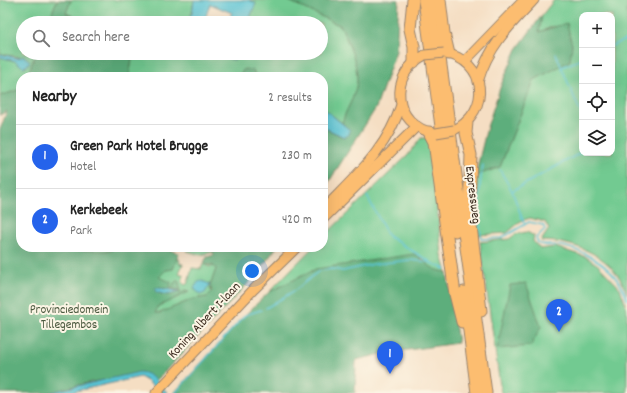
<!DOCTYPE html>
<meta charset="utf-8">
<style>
:root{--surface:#fff;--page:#f2f2f2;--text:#222;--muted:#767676;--line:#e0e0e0;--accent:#2563eb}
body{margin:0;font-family:Dekko,sans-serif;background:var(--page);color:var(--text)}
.controls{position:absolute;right:12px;top:12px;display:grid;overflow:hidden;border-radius:8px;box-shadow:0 4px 16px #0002}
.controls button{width:36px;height:36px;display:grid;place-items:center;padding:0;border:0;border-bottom:1px solid var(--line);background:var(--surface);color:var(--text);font:20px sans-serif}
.you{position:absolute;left:252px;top:271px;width:14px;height:14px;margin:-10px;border:3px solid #fff;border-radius:50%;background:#1a73e8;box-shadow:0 0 0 6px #1a73e833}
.badge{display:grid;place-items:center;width:26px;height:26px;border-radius:50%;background:var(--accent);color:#fff;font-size:13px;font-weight:700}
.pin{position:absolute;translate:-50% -33px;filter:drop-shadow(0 1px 2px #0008)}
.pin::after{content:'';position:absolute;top:21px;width:14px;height:12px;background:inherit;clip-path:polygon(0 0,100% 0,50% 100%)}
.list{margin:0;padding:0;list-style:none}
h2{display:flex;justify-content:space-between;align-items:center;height:52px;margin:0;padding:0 16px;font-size:17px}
h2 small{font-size:13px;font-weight:400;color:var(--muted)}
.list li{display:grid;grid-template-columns:26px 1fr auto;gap:12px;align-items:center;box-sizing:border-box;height:64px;padding:0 16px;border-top:1px solid var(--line)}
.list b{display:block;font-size:15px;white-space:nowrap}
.list p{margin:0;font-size:13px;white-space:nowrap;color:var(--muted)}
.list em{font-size:13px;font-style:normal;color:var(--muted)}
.icon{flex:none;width:22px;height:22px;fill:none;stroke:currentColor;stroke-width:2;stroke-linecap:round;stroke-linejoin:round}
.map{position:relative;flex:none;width:627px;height:393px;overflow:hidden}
.search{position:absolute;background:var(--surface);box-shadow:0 4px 16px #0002;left:16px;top:16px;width:312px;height:44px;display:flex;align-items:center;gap:10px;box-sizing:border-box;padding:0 14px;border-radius:22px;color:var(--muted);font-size:15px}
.panel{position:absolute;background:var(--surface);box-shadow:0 4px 16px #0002;left:16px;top:72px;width:312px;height:180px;border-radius:16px}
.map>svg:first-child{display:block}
.green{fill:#72ca91;stroke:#567a58;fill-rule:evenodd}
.forest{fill:#5dae7b;stroke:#4c6c4c}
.water{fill:#58c3d4;stroke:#4a7679}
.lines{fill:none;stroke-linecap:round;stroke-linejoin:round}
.stream{stroke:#58c3d4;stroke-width:1.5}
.major-casing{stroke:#988470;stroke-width:11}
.highway-casing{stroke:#988470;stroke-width:13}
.major{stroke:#fcbd6f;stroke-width:9}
.highway{stroke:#fcbd6f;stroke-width:11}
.major-bridge-casing{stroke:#988470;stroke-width:11;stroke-linecap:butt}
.major-bridge{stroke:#fcbd6f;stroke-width:9}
.labels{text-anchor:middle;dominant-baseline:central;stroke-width:4;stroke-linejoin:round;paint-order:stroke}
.street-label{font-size:13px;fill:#3b2a1e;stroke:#fcf5e5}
.park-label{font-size:13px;fill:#4c5a40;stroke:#fcf5e5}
</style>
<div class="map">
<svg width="627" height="393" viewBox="0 0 627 393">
<rect width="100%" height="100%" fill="#fcf5e5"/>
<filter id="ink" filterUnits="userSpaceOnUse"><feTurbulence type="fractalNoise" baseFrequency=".025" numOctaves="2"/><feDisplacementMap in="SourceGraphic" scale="8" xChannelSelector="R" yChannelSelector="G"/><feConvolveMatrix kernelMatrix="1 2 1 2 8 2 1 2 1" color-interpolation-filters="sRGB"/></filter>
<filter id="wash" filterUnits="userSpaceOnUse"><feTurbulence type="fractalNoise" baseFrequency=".012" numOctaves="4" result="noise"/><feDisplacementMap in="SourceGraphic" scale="16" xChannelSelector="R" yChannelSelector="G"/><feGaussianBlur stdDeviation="0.9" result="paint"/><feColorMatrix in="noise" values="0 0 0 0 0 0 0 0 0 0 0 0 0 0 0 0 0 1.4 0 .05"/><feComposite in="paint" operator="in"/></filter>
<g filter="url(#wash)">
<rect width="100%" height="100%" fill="#f5dec3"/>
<g class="green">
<path d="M0,0H57L48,23H23V53H36L27,77H21V89L0,96V57L15,61L21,57L0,54Z"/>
<path d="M71,0H194L192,13L186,23H89L66,13Z"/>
<path d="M249,0H287L341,26C349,45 362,71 355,91C352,102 345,112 342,123L323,108V77H256L253,70L238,75V77H129L133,53H210L234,60L237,53H321V23H248L256,3Z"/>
<path d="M627,0V294C616,257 576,241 541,241L549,229L545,222L530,218L521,221L507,233L477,235L474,209L475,176L500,167L534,80L570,60L554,26L539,32L542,15L554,0ZM582,15H612V153H582Z"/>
<path d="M421,138H426L431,145L442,255L447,272C435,271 429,268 423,258L316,269L269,292L313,247H323V237L408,155Z"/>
<path d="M527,232L534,236L533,241L540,249L555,247L586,257L598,265L620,288L627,309V393H501L480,242L509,239L516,234Z"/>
<path d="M76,247H113L111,251L75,250Z"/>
<path d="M187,247H211L214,252L200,255L187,251Z"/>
<path d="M176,258L180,260L179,263L183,264L179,273L184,275L182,282L185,285L188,283L192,268L201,269L203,264L210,267L215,266L216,269L210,286L211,293L207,297L193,299L160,313H157L155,311L157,307L188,292L185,291L180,294L179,282L173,286L172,289H170L159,277L166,270L173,269Z"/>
</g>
<g class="forest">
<path d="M57,0H71L66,13L89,23H48Z"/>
<path d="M287,0H399L396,51L376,108L323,191V127L343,137L350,130L342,123C345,112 352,102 355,91C362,71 349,45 341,26Z"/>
<path d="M542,15L539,32L567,23L572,45L570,61L534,80L500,167L475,176L487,127L501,85L517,49Z"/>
<path d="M36,53H133L129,77H27Z"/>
<path d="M244,69L253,70L256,77H238Z"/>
<path d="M21,89V247H76V250L111,251L113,247H171L170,250L179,253L174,267L173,269L166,270L159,277L171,282L170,289L157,288L156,292C163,295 173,297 179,290L172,289L174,283L178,280L180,286V294L185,291L189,292L157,307L156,313H160L193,299L207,297L212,291L210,286L216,269L214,266L203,264L207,257L214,255L211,247H277L254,277L156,381L146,374L91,382L47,393H0V130L7,111L0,115V96Z"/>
<path d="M414,254C429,262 428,270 447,272L458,343L386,353L356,360L355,393H174L245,315L269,292L316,269Z"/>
<path d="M526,283L541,327L531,346L497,349L510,285Z"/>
</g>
<g class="water">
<path d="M194,0H249L256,3L248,23H229L227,21L232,13L210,4L205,19H203L202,21L203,23H186L192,13Z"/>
<path d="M210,53H237L234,60Z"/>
<path d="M0,54L17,58L24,56L30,61L27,66L23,67L15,61L0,57Z"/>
<path d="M323,108L350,130L349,135L344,137L323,127Z"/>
<path d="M202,281L210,284L205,293L200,295L194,288L198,282Z"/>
<path d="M155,288H157L179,291L167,295L156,292Z"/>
<path d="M139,372C151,372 160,385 168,393H161L147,381L140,377L67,393H47Z"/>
</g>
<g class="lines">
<g class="stream">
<path d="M612,46L627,39"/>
<path d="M556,54L582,116"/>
<path d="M562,67L582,59"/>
<path d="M483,165C478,190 478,213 481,239L502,238L529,222L543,225L545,229L536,238L538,243C545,247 555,244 563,246C591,253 619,270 627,300"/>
<path d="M500,170L512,191L524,223"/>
<path d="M512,191L582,152"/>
<path d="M367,196L388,236L429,261"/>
<path d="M266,308L294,291L319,271L332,269L343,271L374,264L410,260L429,262L446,269"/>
<path d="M175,393L245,315L261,310"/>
</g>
</g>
</g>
<g filter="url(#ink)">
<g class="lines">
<defs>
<g id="major">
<path d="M444,53C487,60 492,111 454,130"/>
<path d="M425,55C388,73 392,126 435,133"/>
<path d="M465,61L524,0"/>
<path d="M478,82C488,47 510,25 534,0"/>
<path d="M323,210C354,177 387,150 401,105"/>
<path d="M323,219L417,126"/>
<path d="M156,393L254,289L297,247"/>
</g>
<g id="highway">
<path d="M413,0L410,29L414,47V62"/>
<path d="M424,0L455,231"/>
<path d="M432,0L486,393"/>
<path d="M440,0L444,33L449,54"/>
<path d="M467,122L466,133L471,155L469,209L481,311"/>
<path d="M429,132L434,142L455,294L462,322"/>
<path d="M464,292L477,393"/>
</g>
</defs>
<use href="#major" class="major-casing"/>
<use href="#highway" class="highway-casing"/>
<use href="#major" class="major"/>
<use href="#highway" class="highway"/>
<defs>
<g id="major-bridge">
<path d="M425,55L444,53"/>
<path d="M436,133L454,130"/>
</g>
</defs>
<use href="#major-bridge" class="major-bridge-casing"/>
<use href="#major-bridge" class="major-bridge"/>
</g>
</g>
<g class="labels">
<g class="street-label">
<text transform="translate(472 195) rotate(83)">Expressweg</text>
<text transform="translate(205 321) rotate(-47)">Koning Albert I-laan</text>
</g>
<g class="park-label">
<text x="69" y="310">Provinciedomein<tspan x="69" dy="15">Tillegembos</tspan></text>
</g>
</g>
</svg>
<div class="controls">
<button>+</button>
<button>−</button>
<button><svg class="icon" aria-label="locate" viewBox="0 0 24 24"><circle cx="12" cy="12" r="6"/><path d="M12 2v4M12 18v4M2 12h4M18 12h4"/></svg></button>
<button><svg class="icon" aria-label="layers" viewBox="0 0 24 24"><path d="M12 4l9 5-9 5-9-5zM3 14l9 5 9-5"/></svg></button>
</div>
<div class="you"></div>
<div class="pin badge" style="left:390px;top:374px">1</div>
<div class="pin badge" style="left:559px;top:332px">2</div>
<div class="search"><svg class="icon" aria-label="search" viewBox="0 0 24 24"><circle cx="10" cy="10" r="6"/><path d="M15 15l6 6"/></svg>Search here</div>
<section class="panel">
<h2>Nearby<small>2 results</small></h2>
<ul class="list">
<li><span class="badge">1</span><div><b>Green Park Hotel Brugge</b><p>Hotel</p></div><em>230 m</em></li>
<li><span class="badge">2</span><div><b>Kerkebeek</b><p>Park</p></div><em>420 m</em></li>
</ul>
</section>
</div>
